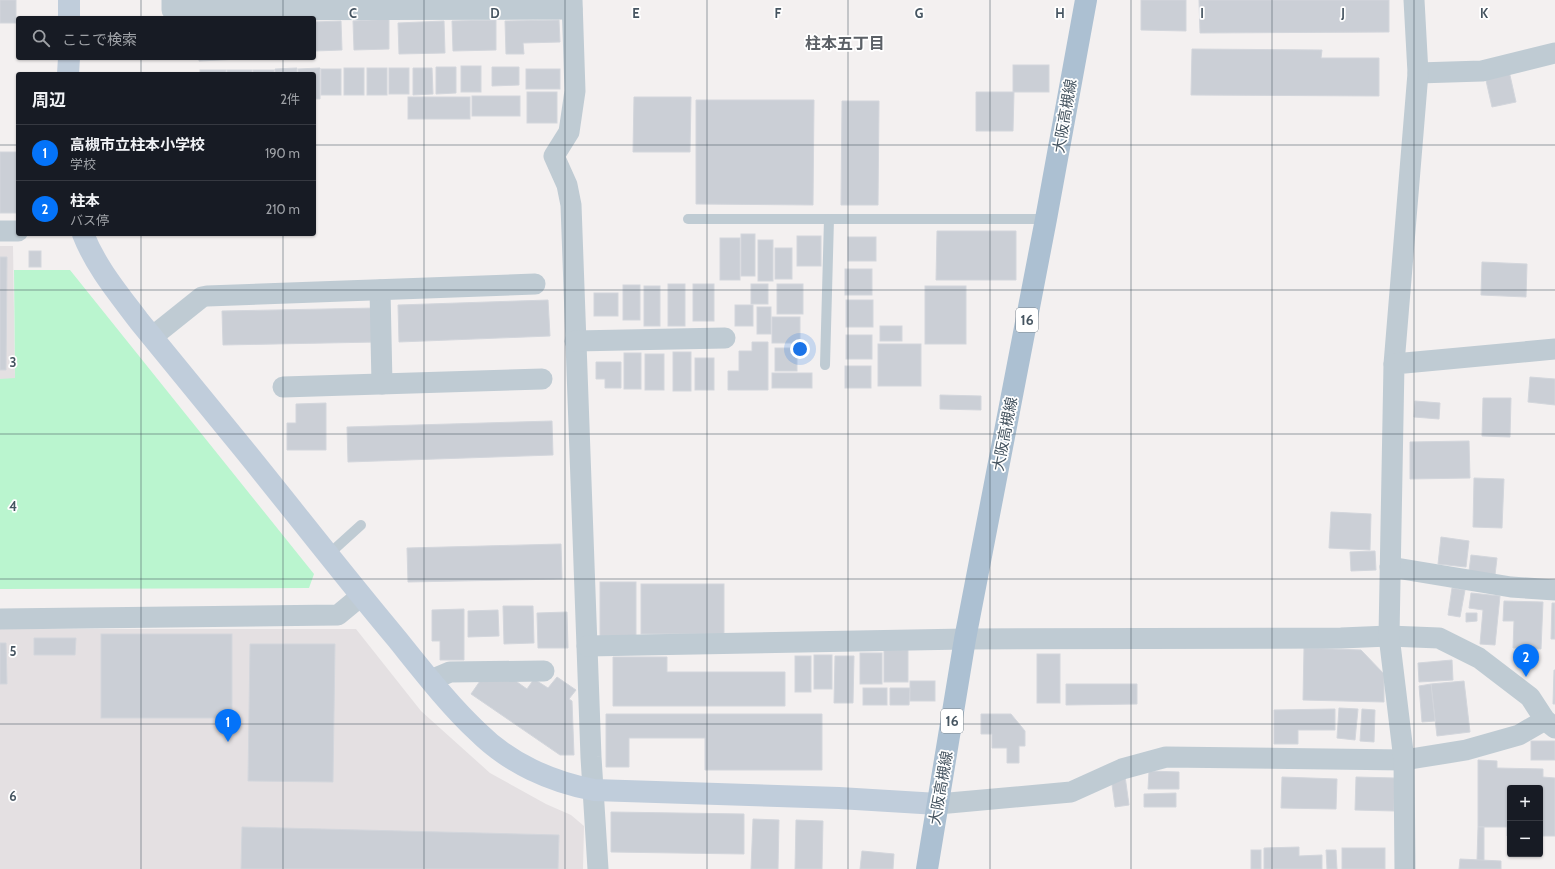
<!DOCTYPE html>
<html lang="ja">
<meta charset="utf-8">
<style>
:root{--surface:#171b24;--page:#20242c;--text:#f1f3f6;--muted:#9ea1a6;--line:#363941;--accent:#0473f9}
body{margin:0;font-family:Cabin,"Noto Sans JP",sans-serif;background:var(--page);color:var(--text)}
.controls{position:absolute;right:12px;bottom:12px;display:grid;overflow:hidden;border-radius:4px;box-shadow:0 1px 3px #0004}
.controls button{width:36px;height:36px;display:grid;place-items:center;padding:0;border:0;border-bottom:1px solid var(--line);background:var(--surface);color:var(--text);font:20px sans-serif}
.you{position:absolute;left:800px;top:349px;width:14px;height:14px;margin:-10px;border:3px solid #fff;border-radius:50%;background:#1a73e8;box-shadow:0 0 0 6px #1a73e833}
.badge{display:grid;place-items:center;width:26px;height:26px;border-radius:50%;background:var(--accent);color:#fff;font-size:13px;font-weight:700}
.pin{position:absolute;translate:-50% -33px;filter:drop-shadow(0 1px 2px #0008)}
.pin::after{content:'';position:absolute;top:21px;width:14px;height:12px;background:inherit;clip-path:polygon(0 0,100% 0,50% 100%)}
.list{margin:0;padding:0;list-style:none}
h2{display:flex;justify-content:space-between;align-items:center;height:52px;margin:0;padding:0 16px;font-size:17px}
h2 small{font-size:13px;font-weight:400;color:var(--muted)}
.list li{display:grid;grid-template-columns:26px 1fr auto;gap:12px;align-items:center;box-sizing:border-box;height:56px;padding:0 16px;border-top:1px solid var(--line)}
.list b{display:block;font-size:15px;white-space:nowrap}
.list p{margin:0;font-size:13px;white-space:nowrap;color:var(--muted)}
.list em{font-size:13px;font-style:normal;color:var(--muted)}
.icon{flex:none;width:22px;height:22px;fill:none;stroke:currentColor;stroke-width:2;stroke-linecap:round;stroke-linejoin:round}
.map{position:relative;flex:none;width:1555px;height:869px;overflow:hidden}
.search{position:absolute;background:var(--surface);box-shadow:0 1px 3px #0004;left:16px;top:16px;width:300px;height:44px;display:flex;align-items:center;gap:10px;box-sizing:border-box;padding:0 14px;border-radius:4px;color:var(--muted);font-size:15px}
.panel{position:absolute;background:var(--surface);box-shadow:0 1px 3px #0004;left:16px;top:72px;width:300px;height:164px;border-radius:4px}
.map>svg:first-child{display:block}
.education{fill:#e4e0e2}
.green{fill:#baf5cf}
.building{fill:#cbcfd6;stroke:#d3d6dc}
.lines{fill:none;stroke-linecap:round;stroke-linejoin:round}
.lane{stroke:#bfcbd3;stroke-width:10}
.street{stroke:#bfcbd3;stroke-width:21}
.secondary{stroke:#c0cddb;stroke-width:22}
.primary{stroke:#acc0d2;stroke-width:22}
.grid{fill:none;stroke:#455460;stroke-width:1;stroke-opacity:0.55}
.labels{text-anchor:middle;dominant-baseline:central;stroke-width:3.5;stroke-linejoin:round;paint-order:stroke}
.shield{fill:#fff;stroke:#7d8790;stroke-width:1}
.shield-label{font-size:14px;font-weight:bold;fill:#455460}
.street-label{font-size:15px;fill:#455460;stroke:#fff}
.neighbourhood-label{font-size:16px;font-weight:bold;fill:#5b6066;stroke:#fff}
.grid-label{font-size:13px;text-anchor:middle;font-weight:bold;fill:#455460;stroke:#fff;stroke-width:3.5;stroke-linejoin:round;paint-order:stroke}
</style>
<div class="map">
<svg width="1555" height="869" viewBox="0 0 1555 869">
<rect width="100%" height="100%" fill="#f3f0f0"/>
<g class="education">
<path d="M0,246H13L15,379H0Z"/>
<path d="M0,629H356L421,711L490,773L546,804L571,815L584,826L583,869H0Z"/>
</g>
<path class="green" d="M14,270H70L314,574L309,588L0,589V379L15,378Z"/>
<g class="building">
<rect x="0" y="0" width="16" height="23"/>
<path d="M1141,0H1186V31L1141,30Z"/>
<path d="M1199,0H1389V32L1200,33Z"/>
<path d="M389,19V49L354,50L353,21Z"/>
<path d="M496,20V50L453,51L452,21Z"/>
<path d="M559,20L560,42L523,43L524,54H506L505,21Z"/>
<path d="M341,21L342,50L314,51V22Z"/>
<path d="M444,21L445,53L399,54L398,23Z"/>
<path d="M1192,49L1322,50L1321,58H1379V96L1191,95Z"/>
<path d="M199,58H240V59L199,61Z"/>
<rect x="1013" y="65" width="36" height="27"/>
<rect x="461" y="66" width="20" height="26"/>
<path d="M436,67H456V93L436,94Z"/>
<path d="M492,67H519V85L492,86Z"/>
<path d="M297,68V74H275V69Z"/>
<path d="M320,68V99H314V74H298V69Z"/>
<rect x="344" y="68" width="20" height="27"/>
<rect x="367" y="68" width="20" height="27"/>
<rect x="389" y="68" width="20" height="26"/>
<path d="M413,68H432L433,94L413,95Z"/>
<rect x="321" y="69" width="20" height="26"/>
<rect x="526" y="69" width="34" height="20"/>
<rect x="200" y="70" width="26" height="4"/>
<rect x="227" y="70" width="25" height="4"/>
<rect x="253" y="70" width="21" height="4"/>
<path d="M1509,71L1516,102L1492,107L1485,76Z"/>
<rect x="527" y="92" width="30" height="31"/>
<path d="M976,92H1014L1013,131H976Z"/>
<rect x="472" y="96" width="48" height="20"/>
<rect x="408" y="97" width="62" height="22"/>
<path d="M634,97H691L690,152H633Z"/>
<path d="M696,100H814L813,205L696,204Z"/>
<path d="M842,101H879L878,205H841Z"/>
<rect x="0" y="152" width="18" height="61"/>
<path d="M937,231H1016V280H936Z"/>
<rect x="741" y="234" width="14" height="42"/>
<rect x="797" y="236" width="24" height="30"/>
<rect x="848" y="237" width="28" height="24"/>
<rect x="720" y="238" width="20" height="42"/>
<rect x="758" y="240" width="15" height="41"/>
<rect x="775" y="248" width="17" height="31"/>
<rect x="29" y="251" width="12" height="16"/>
<path d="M0,257H7L6,370H0Z"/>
<path d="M1482,262L1527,264L1526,297L1481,295Z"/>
<rect x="845" y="269" width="27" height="26"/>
<rect x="668" y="284" width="17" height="42"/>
<rect x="693" y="284" width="21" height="37"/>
<rect x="751" y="284" width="17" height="20"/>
<rect x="777" y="284" width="26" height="30"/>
<rect x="623" y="285" width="17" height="35"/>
<rect x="644" y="286" width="16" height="40"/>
<rect x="925" y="286" width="41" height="58"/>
<rect x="594" y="293" width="24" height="23"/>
<path d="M548,300L550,336L399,342L398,305Z"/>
<rect x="846" y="300" width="27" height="27"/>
<rect x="735" y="305" width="18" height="21"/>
<rect x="757" y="307" width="14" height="27"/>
<path d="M376,308L377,342L223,345L222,311Z"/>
<rect x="772" y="317" width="28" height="26"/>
<rect x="880" y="326" width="22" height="15"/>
<rect x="846" y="335" width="26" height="24"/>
<path d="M752,342H768V390H728V371H739V351H752Z"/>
<rect x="878" y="344" width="43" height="42"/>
<rect x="775" y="348" width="22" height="23"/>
<rect x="673" y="352" width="18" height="39"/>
<rect x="624" y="353" width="17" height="36"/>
<rect x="645" y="354" width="19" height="36"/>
<rect x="695" y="358" width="19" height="32"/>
<path d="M596,362H621V388H605V379H596Z"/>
<rect x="845" y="366" width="26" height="22"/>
<rect x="772" y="373" width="40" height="15"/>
<path d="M1530,377L1555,379V405L1528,402Z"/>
<path d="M940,395L981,396V410L940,409Z"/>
<path d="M1483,398H1511L1510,437L1482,436Z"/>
<path d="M1415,401L1440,403L1439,419L1414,417Z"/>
<path d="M326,403V450H287V423H296V404Z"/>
<path d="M552,421L553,455L348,462L347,427Z"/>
<path d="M1469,441L1470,478L1410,479V442Z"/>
<path d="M1474,478L1504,479L1502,528L1473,527Z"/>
<path d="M1331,512L1371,514L1370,550L1329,548Z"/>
<path d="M1441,537L1469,541L1466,567L1438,564Z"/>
<path d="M561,544L562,579L408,582L407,548Z"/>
<path d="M1375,551L1376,570L1351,571L1350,552Z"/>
<path d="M1471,555L1497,558L1495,575L1469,571Z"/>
<rect x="600" y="582" width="36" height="54"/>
<rect x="641" y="584" width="83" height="50"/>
<path d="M1452,588L1465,590L1460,617L1448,615Z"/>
<path d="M1471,593L1500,596L1495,645L1480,644L1483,610L1469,608Z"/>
<path d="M1504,601L1543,602L1541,649L1513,648L1514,621H1503Z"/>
<path d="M1552,603H1555V639H1551Z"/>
<path d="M503,606H533L534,643L504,644Z"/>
<path d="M464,609V660H440V641H432V610Z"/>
<path d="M498,610L499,636L468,637V611Z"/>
<path d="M567,612L568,648H538L537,613Z"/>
<path d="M1466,613H1477V621L1466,622Z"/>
<rect x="101" y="634" width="131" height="84"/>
<path d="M34,638H76L75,655H34Z"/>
<path d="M0,643H6L7,684H0Z"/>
<path d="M250,644H335L333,782L248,781Z"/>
<path d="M1304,648L1361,650L1384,674V702L1303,700Z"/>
<rect x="884" y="650" width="24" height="32"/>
<rect x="860" y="653" width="22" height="31"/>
<rect x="1037" y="654" width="23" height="49"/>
<rect x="814" y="655" width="18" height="34"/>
<rect x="795" y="656" width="16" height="36"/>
<path d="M835,656H854L853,703H834Z"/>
<path d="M613,657H667V672H785V706H613Z"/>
<path d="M1452,660L1453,680L1419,682L1418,663Z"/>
<path d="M1554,670H1555V704H1553Z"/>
<path d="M510,677L527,689L534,679L548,688L557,677L576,690L569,699L572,701L574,755H560L471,694L480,681Z"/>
<rect x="910" y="681" width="25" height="20"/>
<path d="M1464,681L1470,732L1437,736L1431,684Z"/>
<path d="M1066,684H1137V704L1066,705Z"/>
<path d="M1431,684L1435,721L1422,722L1419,686Z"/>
<rect x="863" y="688" width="24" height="17"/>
<path d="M890,688H910L909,705H890Z"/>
<path d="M1339,708L1358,709L1355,740L1337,738Z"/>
<path d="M1335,709V730H1298V744H1274V710Z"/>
<path d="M1362,709L1375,710L1374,742L1360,741Z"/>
<path d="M606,714H822V770H705V738H629V767H606Z"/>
<path d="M981,714H1011L1025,731V746H1019V763H1007V748H992V734H981Z"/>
<rect x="1531" y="741" width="24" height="19"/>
<path d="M1478,760L1497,761V768L1543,769V777L1555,778V836H1540V788H1510V836H1507V827H1478Z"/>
<path d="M1149,771L1179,772V789H1148Z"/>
<path d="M1125,776L1129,805L1115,807L1111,777Z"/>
<path d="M1282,777L1337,779L1336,809L1281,808Z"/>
<path d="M1356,777L1395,778L1394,811L1355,810Z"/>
<path d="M1176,793V807H1144V794Z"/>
<path d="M611,812L744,814V854L611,852Z"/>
<path d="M753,819L779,820L778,869H751Z"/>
<path d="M796,820L823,821L822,869H795Z"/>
<path d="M242,827L559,835L558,869H241Z"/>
<path d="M1478,827H1484V861L1477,860Z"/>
<path d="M1299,847V856L1322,855V869H1264V848Z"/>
<rect x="1342" y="848" width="43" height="21"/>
<rect x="1251" y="850" width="10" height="19"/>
<path d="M1326,850H1336L1337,869H1327Z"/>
<path d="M862,851L894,854L893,869H860Z"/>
<path d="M1460,859L1501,861V869H1459Z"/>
</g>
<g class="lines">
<g class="lane">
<path d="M688,219H1046"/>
<path d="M825,365L829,219"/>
<path d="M329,554L361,525"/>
</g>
<g class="street">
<path d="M172,0V10L572,9"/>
<path d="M572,0L575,91L569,132L554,156L567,185L571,205L591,757L598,869"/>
<path d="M1418,73L1482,71L1555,53"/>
<path d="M0,231H18"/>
<path d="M380,290L382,384"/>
<path d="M152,337L202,297L207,296L535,284"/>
<path d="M575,341L725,338"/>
<path d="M1394,364L1418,73L1414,0"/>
<path d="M283,387L542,379"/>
<path d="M1390,567L1511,587L1555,590"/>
<path d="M0,619L338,615L361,596"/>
<path d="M587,646L965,639L1341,638L1389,636L1439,638L1479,658L1530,697L1545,720L1555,728"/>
<path d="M431,680L450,672L544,671"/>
<path d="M938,804L1071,792L1122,769L1166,757L1404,760L1466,750L1519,735L1545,720"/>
<path d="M1405,869L1404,760L1389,636L1394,364L1555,349"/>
</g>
<g class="secondary">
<path d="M69,18V0"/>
<path d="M68,74L69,58"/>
<path d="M83,234C96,267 118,293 139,321C173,363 208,405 242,447C294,511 344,576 397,639C422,670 449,705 478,732C509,763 551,782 594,790L839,798L938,804"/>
</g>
<path class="primary" d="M927,869L965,639L1046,219L1086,0"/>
</g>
<path class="grid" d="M141,0V18M283,0V18M424,0V869M565,0V869M707,0V869M848,0V869M990,0V869M1131,0V869M1272,0V869M1414,0V869M141,58V74M283,58V74M0,145H18M314,145H1555M141,234V869M283,234V869M0,290H1555M0,434H1555M0,579H1555M0,724H1555"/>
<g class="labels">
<g class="shield">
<rect x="1016" y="308" width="22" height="24" rx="3"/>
<rect x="941" y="709" width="22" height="24" rx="3"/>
</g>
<g class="shield-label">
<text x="1027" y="320">16</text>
<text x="952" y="721">16</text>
</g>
<g class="street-label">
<text transform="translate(1065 116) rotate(-80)">大阪高槻線</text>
<text transform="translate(1005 434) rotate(-79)">大阪高槻線</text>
<text transform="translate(941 788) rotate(-80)">大阪高槻線</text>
</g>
<g class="neighbourhood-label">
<text x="845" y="43">柱本五丁目</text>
</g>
</g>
<g class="grid-label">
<text x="353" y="18">C</text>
<text x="495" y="18">D</text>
<text x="636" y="18">E</text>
<text x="778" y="18">F</text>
<text x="919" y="18">G</text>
<text x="1060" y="18">H</text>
<text x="1202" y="18">I</text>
<text x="1343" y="18">J</text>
<text x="1484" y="18">K</text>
<text x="13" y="367">3</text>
<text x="13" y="511">4</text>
<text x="13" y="656">5</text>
<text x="13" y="801">6</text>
</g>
</svg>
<div class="controls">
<button>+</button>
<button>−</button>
</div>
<div class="you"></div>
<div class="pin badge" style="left:228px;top:742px">1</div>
<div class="pin badge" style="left:1526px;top:677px">2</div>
<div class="search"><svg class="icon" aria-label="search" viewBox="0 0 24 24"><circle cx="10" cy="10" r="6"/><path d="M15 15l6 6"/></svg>ここで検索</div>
<section class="panel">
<h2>周辺<small>2件</small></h2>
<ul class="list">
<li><span class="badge">1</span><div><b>高槻市立柱本小学校</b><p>学校</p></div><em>190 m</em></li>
<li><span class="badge">2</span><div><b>柱本</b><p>バス停</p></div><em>210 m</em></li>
</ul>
</section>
</div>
